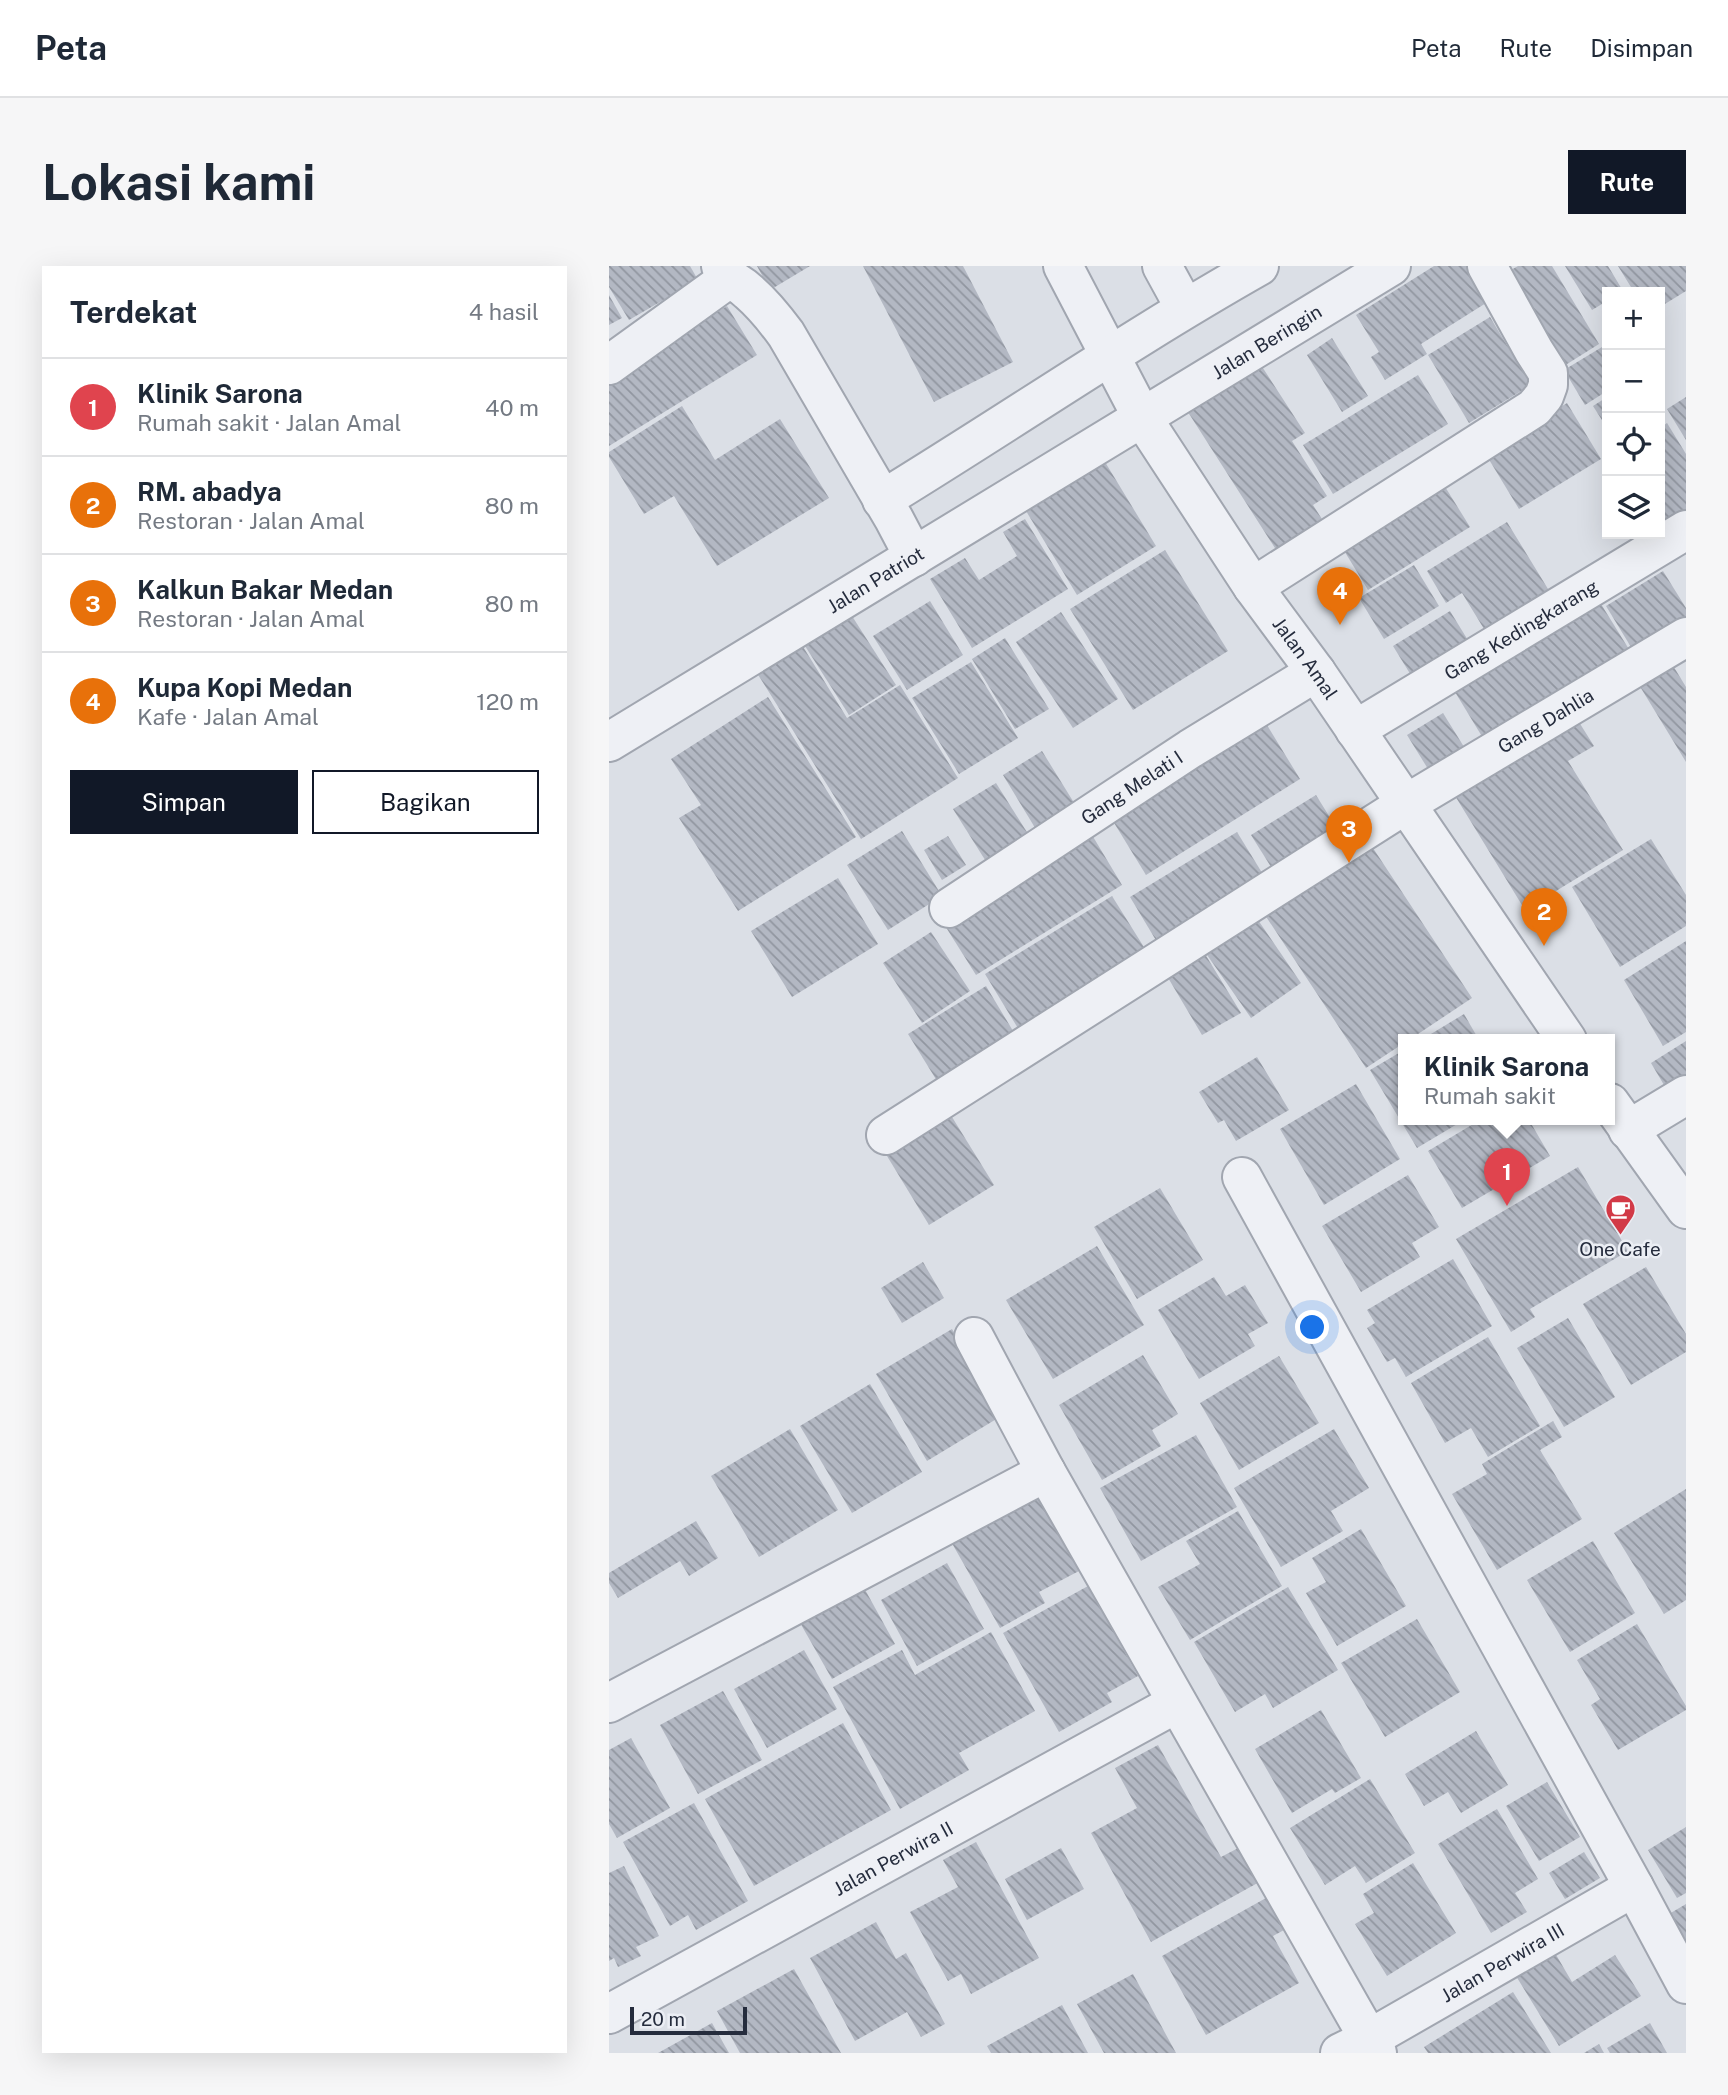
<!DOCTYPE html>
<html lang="id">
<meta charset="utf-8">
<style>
:root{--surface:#fff;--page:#f6f6f7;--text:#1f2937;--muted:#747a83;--line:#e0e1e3;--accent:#111827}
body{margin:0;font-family:"Public Sans",sans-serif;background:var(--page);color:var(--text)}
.controls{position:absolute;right:21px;top:21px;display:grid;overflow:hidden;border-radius:0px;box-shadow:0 7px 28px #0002}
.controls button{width:63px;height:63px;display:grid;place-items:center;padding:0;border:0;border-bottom:2px solid var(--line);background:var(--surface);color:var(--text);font:35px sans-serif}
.scale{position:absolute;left:21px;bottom:18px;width:117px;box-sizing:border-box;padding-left:7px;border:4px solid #252c3d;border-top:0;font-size:19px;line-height:24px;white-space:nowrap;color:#252c3d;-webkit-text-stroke:5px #ebeef4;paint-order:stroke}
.you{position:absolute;left:704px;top:1062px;width:24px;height:24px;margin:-18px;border:5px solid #fff;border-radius:50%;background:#1a73e8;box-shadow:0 0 0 10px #1a73e833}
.badge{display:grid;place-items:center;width:46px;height:46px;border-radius:50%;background:var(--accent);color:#fff;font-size:23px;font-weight:700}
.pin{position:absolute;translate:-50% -58px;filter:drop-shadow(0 2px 4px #0008)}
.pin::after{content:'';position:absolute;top:37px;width:24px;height:21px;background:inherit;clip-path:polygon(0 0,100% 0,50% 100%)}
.popup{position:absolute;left:789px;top:768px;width:217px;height:91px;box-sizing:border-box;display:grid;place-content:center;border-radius:0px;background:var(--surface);filter:drop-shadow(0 2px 5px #0005);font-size:23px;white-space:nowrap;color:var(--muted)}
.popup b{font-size:26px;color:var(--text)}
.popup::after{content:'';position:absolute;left:50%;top:100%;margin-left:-14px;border:14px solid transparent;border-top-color:var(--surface)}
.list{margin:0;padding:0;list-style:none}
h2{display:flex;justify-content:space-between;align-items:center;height:91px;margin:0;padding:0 28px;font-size:30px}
h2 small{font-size:23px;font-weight:400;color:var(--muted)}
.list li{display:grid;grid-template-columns:46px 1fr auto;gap:21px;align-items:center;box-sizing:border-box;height:98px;padding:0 28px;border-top:2px solid var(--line)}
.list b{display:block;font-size:26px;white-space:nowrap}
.list p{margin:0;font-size:23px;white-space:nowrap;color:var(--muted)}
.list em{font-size:23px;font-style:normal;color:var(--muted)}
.actions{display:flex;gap:14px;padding:21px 28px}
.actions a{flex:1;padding:16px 0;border:2px solid var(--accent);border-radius:0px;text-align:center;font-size:24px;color:var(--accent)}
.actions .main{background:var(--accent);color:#fff}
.icon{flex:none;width:38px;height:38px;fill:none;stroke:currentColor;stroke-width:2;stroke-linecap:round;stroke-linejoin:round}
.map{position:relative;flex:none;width:1077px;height:1787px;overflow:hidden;border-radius:0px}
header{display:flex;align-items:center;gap:42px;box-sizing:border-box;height:98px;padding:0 35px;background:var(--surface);border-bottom:2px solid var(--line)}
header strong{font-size:33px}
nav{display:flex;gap:38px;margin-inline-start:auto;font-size:24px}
.intro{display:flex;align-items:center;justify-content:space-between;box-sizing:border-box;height:168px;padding:0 42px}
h1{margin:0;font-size:49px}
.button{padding:18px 32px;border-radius:0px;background:var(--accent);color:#fff;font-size:24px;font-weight:700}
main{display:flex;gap:42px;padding:0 42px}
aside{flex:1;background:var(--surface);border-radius:0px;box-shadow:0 7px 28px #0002}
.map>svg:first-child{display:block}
.building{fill:url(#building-back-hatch)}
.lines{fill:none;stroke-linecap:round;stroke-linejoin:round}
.minor-casing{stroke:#a1a6b0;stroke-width:42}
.minor{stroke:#eef0f5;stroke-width:38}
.labels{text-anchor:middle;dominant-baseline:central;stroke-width:5;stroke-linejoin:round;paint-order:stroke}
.street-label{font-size:19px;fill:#252c3d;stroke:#ebeef4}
.poi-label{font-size:19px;fill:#252c3d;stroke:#ebeef4}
</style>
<header>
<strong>Peta</strong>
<nav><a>Peta</a><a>Rute</a><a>Disimpan</a></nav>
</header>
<div class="intro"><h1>Lokasi kami</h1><a class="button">Rute</a></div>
<main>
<aside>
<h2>Terdekat<small>4 hasil</small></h2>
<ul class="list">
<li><span class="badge" style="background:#e0444e">1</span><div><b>Klinik Sarona</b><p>Rumah sakit · Jalan Amal</p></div><em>40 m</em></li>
<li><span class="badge" style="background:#e8710a">2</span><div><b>RM. abadya</b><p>Restoran · Jalan Amal</p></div><em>80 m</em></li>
<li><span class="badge" style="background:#e8710a">3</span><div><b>Kalkun Bakar Medan</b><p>Restoran · Jalan Amal</p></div><em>80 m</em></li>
<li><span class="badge" style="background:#e8710a">4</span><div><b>Kupa Kopi Medan</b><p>Kafe · Jalan Amal</p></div><em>120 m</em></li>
</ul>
<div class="actions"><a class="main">Simpan</a><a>Bagikan</a></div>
</aside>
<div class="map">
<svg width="1077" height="1787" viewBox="0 0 1077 1787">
<defs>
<pattern id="building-back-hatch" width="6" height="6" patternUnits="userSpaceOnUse" patternTransform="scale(1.75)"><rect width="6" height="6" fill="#b3b8c3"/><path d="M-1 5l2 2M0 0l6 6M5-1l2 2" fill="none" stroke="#9196a0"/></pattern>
</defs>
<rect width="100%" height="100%" fill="#dbdfe6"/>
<g class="building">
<path d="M0,0H81L89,14L20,54L0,21Z"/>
<path d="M148,0H201L161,24Z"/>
<path d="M254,0H354L404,96L325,136Z"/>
<path d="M825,0H865L885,32L812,78L818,88L776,114L762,91L770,86L747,49Z"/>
<path d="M909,0H943L990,78L947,105L890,11Z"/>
<path d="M956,0H999L1014,25L998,26V35L983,44Z"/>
<path d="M1009,0H1077V25L1051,41V26H1025Z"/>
<path d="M0,29L13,52L0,59Z"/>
<path d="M118,40L148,89L0,180V113Z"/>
<path d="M881,51L922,119L860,157L819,89Z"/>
<path d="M723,72L759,130L733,146L698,89Z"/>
<path d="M998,78V125L976,139L955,104Z"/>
<path d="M650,96L696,167L683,175L718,230L704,239L718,261L671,290L577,143Z"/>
<path d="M809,109L839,158L724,228L694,179Z"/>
<path d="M998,131V162L984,140Z"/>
<path d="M1077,131V174L1058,143Z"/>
<path d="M958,137L992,193L910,243L876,187Z"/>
<path d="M73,140L106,194L171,153L220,232L108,300L65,230L35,248L0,191V186Z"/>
<path d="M1058,157L1077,188V255L1059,266L1051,252V162Z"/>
<path d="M493,191L547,280L468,329L414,240Z"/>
<path d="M830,211L861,261L759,324L728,273Z"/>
<path d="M416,253L459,323L363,382L321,313L356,292L370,314L397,297L408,290L394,266Z"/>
<path d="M898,256L947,336L883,376L853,327L837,337L818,305Z"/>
<path d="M556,284L619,385L524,444L461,343Z"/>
<path d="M805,299L830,340L775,373L750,332Z"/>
<path d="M1054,305L1077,342V354L1025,386L997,340Z"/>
<path d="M321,335L354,389L298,424L264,370Z"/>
<path d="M992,338L1026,393L880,482L846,426Z"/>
<path d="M841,345L865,384L808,419L784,380Z"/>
<path d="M452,346L509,433L464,462L407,376Z"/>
<path d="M243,350L287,419L240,449L196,380Z"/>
<path d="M396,372L440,443L406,463L363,393Z"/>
<path d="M193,379L238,452L291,419L349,512L252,573L148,407Z"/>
<path d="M1060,393L1077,421V496L1027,414Z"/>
<path d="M362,396L409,472L350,508L303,432Z"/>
<path d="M159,431L247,571L129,645L70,552L92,539L62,493Z"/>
<path d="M963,445L985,480L959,495L1014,584L916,644L840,520Z"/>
<path d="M834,447L860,489L824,511L798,469Z"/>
<path d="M653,451L691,513L537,609L499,547Z"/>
<path d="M433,485L467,540L428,565L394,509Z"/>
<path d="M387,517L421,571L378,597L344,543Z"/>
<path d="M707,529L733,571L669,612L642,569Z"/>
<path d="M480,564L513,619L367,709L333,655Z"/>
<path d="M293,565L333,630L279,664L238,599Z"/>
<path d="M628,566L655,610L548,676L521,631Z"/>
<path d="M339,570L357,599L333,614L315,584Z"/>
<path d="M1042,573L1077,629V660L1011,701L963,621Z"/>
<path d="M760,576L863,732L800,774H795V777L757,802L654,646Z"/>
<path d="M229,612L269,678L183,731L142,665Z"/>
<path d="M503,630L538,686L410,764L376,708Z"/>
<path d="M647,651L692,717L642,752L596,686Z"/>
<path d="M322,666L361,725L313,757L274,697Z"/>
<path d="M1077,675V766L1054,780L1015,714Z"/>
<path d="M596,688L632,747L593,769L558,710Z"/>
<path d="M377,720L410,775L333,823L299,768Z"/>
<path d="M855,748L870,774H812Z"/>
<path d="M1077,775V828L1065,836L1042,797Z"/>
<path d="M795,784V854H855L808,882L761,804Z"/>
<path d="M648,791L680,844L627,875L615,854L609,857L590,826Z"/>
<path d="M747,818L791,893L715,939L671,863Z"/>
<path d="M343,851L385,919L320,959L278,890Z"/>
<path d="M871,854H920L941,890L853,942L819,885Z"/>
<path d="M969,901L1019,985L921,1043L926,1051L902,1066L847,973Z"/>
<path d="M799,909L830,961L803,977L811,991L752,1026L713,960Z"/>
<path d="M551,922L594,994L528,1033L485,961Z"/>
<path d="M488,980L535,1059L444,1113L397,1034Z"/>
<path d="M844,993L883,1060L797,1111L786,1092L778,1096L758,1062L766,1057L758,1044Z"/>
<path d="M314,996L335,1032L293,1057L272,1022Z"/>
<path d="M1037,1001L1077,1068V1086L1022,1119L974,1038Z"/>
<path d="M605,1011L617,1030L636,1019L659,1057L639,1068L646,1080L590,1113L549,1044Z"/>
<path d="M959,1052L1006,1131L955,1161L908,1082Z"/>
<path d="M343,1063L394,1149L318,1195L267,1108Z"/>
<path d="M879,1071L931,1160L879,1191L862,1162L836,1177L802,1117Z"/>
<path d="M534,1089L569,1148L543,1164L552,1180L493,1214L450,1139Z"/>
<path d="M670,1090L710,1157L630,1204L591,1137Z"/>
<path d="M261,1118L313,1206L243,1247L191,1160Z"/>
<path d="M944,1155L953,1171L931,1184L973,1253L888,1304L843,1228L878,1208L873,1198Z"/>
<path d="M181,1163L229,1244L150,1291L102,1210Z"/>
<path d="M725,1163L760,1222L722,1245L734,1265L672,1301L625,1222Z"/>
<path d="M587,1169L628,1241L532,1295L491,1222Z"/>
<path d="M421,1218L470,1305L430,1326L436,1337L391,1362L336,1265Z"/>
<path d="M1077,1223V1334L1055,1348L1005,1267Z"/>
<path d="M629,1245L673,1320L581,1374L549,1321L591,1298L577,1275Z"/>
<path d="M87,1255L109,1292L80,1310L71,1295L9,1332L0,1317V1307Z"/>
<path d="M752,1263L797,1340L728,1380L697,1327L717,1316L703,1292Z"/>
<path d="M984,1275L1026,1347L961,1386L918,1314Z"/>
<path d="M338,1297L375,1363L308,1400L272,1334Z"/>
<path d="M254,1320L286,1378L223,1413L190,1355Z"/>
<path d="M479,1320L529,1410L498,1427L503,1436L450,1466L394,1367Z"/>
<path d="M679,1321L729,1404L664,1442L656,1428L626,1446L585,1376Z"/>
<path d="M808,1353L851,1426L776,1471L732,1397Z"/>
<path d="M1028,1358L1077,1440V1444L1009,1484L982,1439L991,1433L968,1394Z"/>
<path d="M382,1366L426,1445L350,1487L360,1504L291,1543L224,1421L293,1384L306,1409Z"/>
<path d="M195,1384L228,1443L158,1482L125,1423Z"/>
<path d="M114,1425L153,1494L89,1528L51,1459Z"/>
<path d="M712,1444L752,1512L726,1527L723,1523L683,1547L646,1483Z"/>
<path d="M234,1457L282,1544L145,1620L96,1533Z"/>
<path d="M867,1465L899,1519L852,1547L839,1526L815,1540L796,1508Z"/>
<path d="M22,1472L61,1542L8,1572L0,1558V1484Z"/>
<path d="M549,1479L612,1591L635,1579L654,1614L542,1676L482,1567L528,1542L506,1502Z"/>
<path d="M761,1513L806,1587L757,1617L746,1600L716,1619L681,1562Z"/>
<path d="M938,1516L971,1571L930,1595L897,1540Z"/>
<path d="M85,1537L139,1635L87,1664L79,1649L61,1660L14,1576Z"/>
<path d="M888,1543L929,1613L906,1627L918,1646L882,1667L829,1578Z"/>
<path d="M1077,1561V1627L1068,1632L1039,1584Z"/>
<path d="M367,1576L430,1692L362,1728L352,1708L339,1715L301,1646L349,1621L334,1594Z"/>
<path d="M452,1582L475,1623L418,1654L396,1613Z"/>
<path d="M975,1586L991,1612L956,1633L940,1607Z"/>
<path d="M804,1597L847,1667L778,1710L746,1658L765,1647L754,1628Z"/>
<path d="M15,1600L50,1670L27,1681L32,1690L9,1701L5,1692L0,1695V1607Z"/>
<path d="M657,1632L675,1664L664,1670L690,1717L597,1769L553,1690Z"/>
<path d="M1077,1638V1676L1060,1648Z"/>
<path d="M267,1656L287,1693L297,1687L336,1758L312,1771L298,1746L246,1775L201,1692Z"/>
<path d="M946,1687L963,1716L1006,1689L1032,1730L950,1780L907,1710Z"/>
<path d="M185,1703L232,1787H131L108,1745Z"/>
<path d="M524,1708L567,1787H495L468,1738Z"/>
<path d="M904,1726L942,1787H819L815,1781Z"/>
<path d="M453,1739L479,1787H382L378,1780Z"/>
<path d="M103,1757L120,1787H49Z"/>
<path d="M1041,1757L1058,1787H1001L998,1782Z"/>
<path d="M990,1778L995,1787H975Z"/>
</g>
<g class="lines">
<defs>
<g id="minor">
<path d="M112,0C122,18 128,14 140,26C155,39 166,53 177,68L285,253L305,291"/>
<path id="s1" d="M454,0L534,153L644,321L707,406L958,774"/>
<path d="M553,0L576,42"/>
<path d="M0,99L119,13"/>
<path d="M273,234C399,157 521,73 650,0"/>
<path d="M644,321L925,142L935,130L939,119V107L925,85L878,0"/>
<path id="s2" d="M746,464L1077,264"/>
<path id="s3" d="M0,476L782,0"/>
<path id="s4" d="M340,642L581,483L707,406"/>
<path d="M1001,837L1077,943"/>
<path d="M1019,864L1077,829"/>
<path id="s5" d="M277,869L797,538L1077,371"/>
<path d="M633,911L1025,1621L1077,1718"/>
<path d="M365,1071L437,1206L768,1787"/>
<path d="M0,1437L437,1206"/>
<path id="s6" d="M0,1748L568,1437"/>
<path id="s7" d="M731,1787L760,1773L1025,1621"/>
</g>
</defs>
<use href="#minor" class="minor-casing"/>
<use href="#minor" class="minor"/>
</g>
<defs>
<symbol id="cafe-pin" viewBox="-11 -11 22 30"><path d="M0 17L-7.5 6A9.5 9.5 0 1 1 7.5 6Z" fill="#d23a47" stroke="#ebeef4"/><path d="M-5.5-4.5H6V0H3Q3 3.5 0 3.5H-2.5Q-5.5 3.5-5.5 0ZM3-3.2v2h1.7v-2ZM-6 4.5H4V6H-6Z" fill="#fff"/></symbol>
</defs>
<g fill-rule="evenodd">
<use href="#cafe-pin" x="994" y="926" width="35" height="47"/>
</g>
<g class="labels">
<g class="street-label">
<text stroke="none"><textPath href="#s3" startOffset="770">Jalan Beringin</textPath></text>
<text stroke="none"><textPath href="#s3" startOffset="312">Jalan Patriot</textPath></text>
<text stroke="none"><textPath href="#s2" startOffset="194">Gang Kedingkarang</textPath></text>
<text stroke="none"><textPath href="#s1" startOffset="462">Jalan Amal</textPath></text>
<text stroke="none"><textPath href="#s5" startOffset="779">Gang Dahlia</textPath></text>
<text stroke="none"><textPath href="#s4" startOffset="219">Gang Melati I</textPath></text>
<text stroke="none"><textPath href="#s6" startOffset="324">Jalan Perwira II</textPath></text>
<text stroke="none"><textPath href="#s7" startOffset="186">Jalan Perwira III</textPath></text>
</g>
<g class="poi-label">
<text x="1011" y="983">One Cafe</text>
</g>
</g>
</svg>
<div class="controls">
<button>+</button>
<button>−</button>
<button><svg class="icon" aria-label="locate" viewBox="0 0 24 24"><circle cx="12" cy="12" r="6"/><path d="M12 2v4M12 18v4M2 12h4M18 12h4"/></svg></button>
<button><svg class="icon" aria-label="layers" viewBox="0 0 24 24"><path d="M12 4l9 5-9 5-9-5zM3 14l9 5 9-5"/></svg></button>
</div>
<div class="scale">20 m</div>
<div class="you"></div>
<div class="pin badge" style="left:898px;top:940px;background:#e0444e">1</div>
<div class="popup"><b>Klinik Sarona</b>Rumah sakit</div>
<div class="pin badge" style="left:935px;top:680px;background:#e8710a">2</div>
<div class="pin badge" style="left:740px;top:597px;background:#e8710a">3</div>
<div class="pin badge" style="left:731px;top:359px;background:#e8710a">4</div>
</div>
</main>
